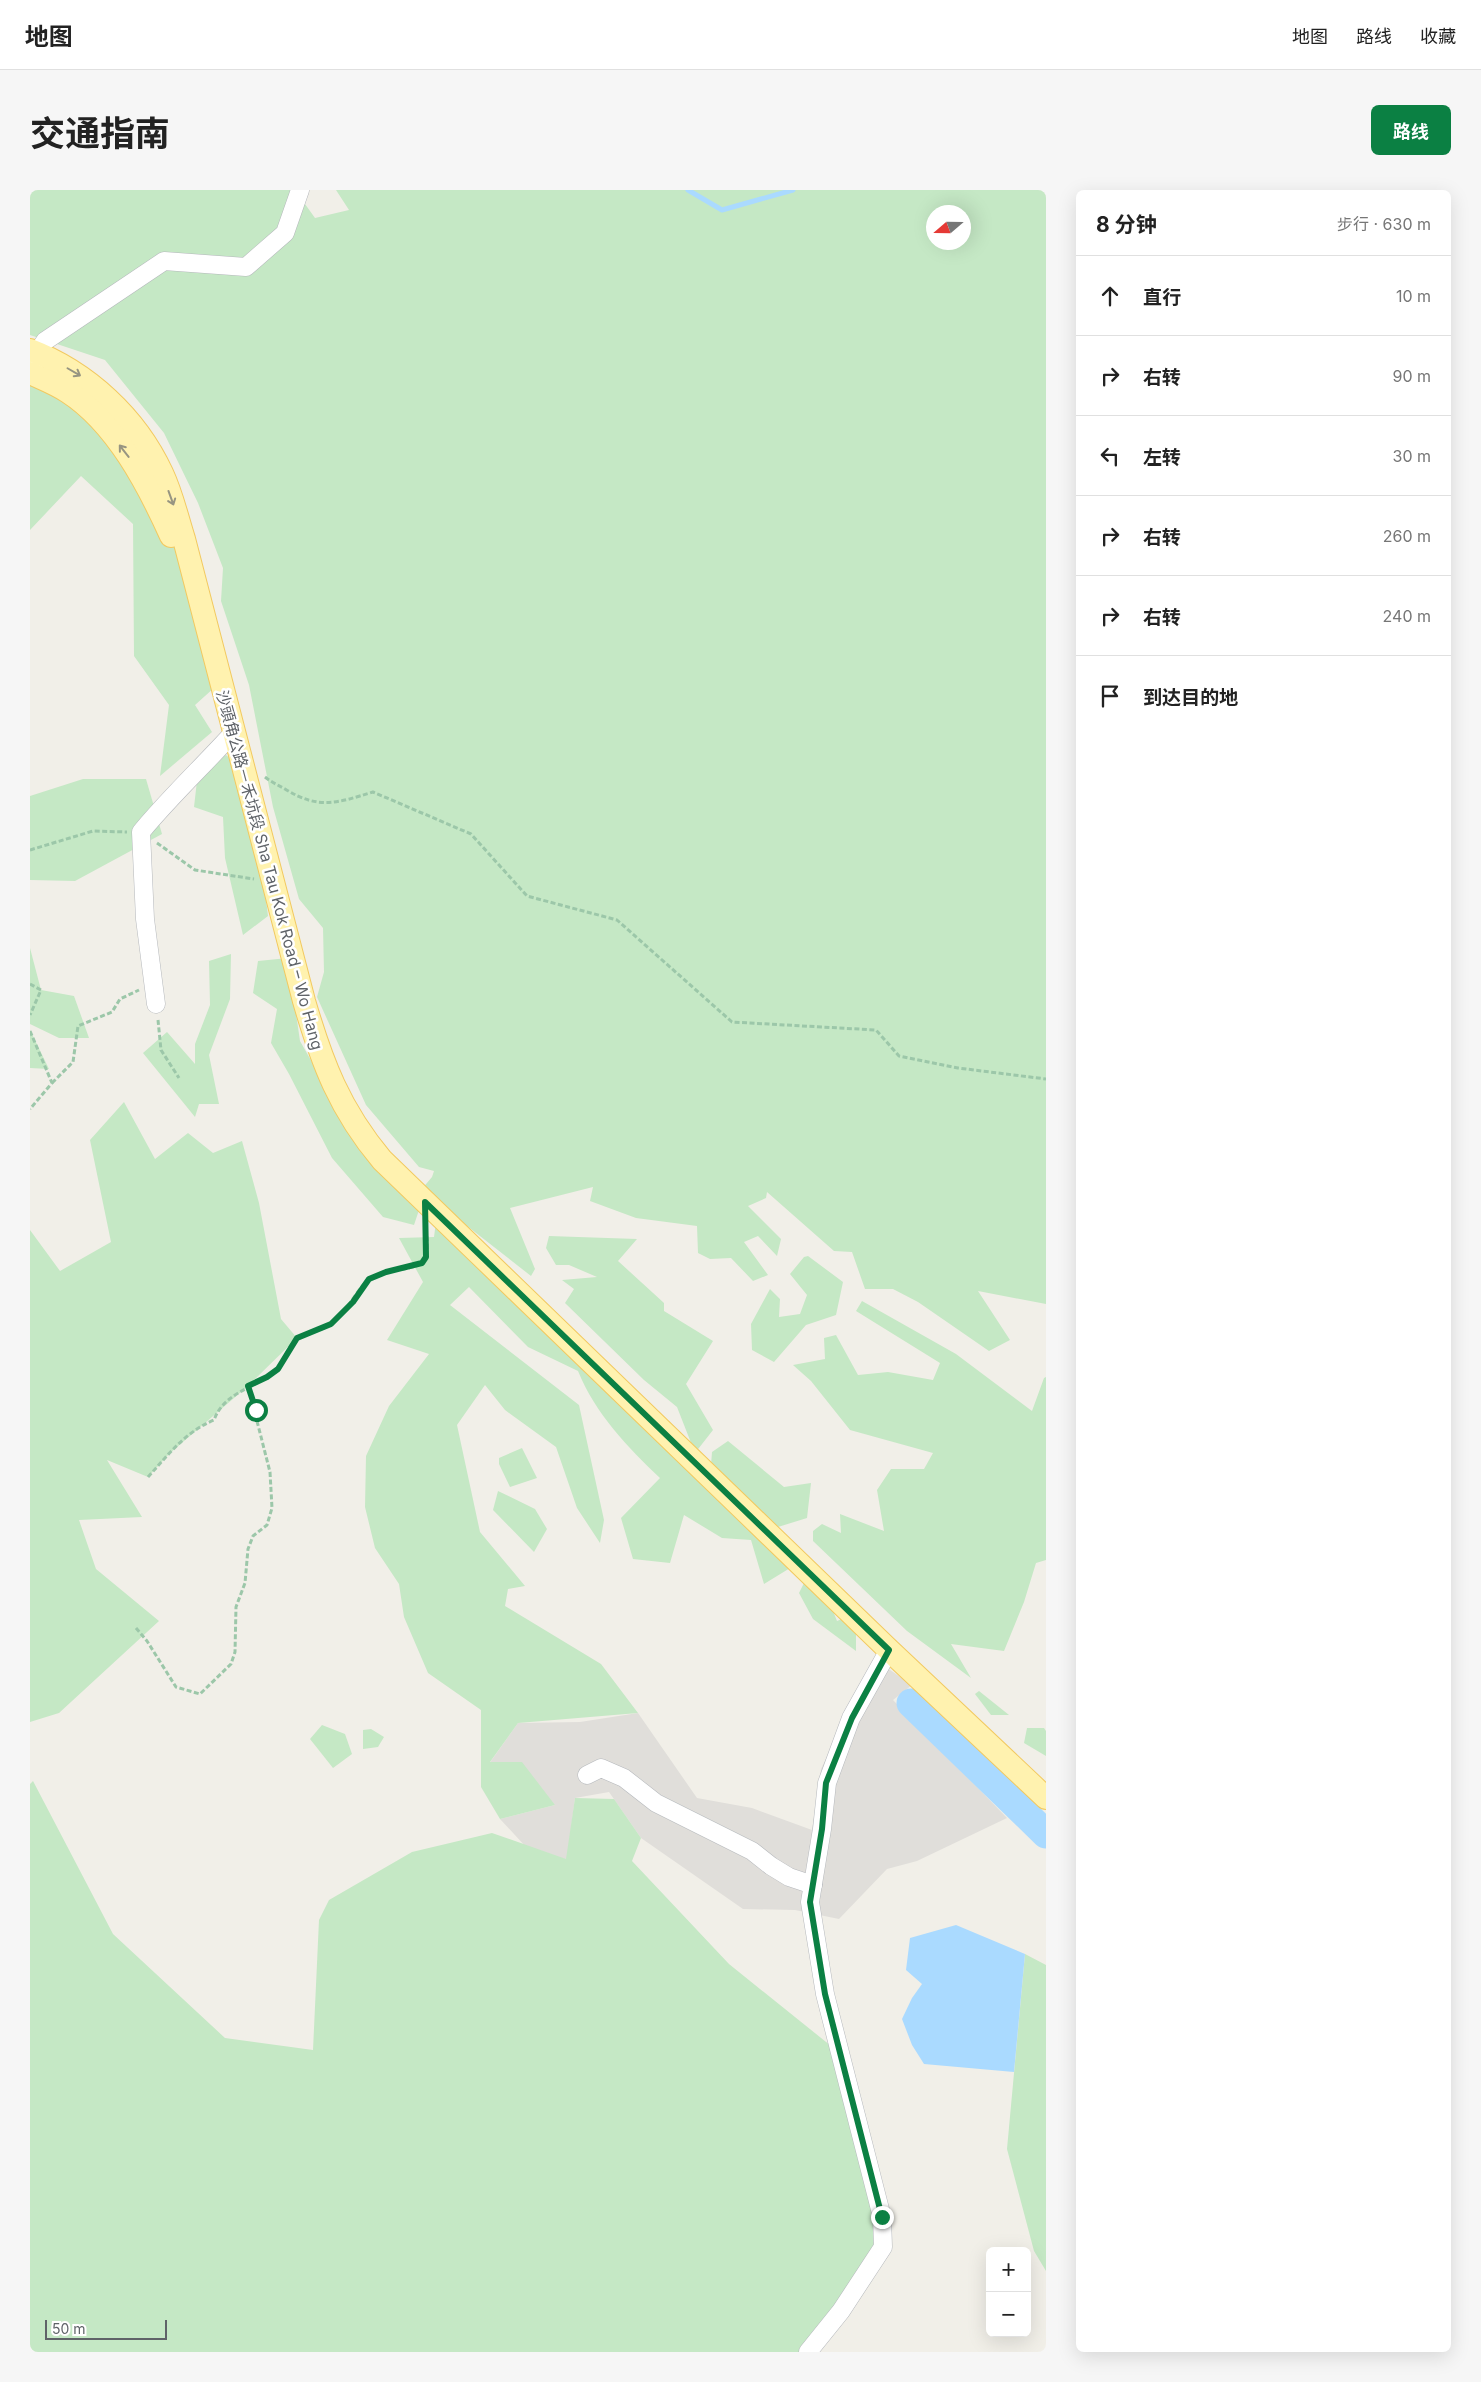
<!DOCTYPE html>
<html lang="zh">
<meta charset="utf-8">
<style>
:root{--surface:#fff;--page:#f6f6f6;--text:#222;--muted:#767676;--line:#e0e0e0;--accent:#0b8043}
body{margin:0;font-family:Inter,"Noto Sans SC",sans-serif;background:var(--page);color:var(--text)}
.controls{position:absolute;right:15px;bottom:15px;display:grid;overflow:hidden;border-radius:8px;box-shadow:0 5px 20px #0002}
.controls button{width:45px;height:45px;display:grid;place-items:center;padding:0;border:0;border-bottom:1px solid var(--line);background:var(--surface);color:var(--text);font:25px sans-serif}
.compass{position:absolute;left:896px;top:15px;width:45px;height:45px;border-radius:50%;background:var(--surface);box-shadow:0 5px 20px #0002;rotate:250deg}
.scale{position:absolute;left:15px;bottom:12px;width:122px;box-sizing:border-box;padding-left:5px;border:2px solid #5f6368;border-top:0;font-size:14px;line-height:18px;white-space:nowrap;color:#5f6368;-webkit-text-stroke:4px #fff;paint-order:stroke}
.stop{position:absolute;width:15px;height:15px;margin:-11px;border:4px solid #0b8043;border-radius:50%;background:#fff}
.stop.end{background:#0b8043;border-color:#fff;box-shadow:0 1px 5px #0008}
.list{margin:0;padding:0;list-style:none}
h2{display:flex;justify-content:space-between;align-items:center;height:65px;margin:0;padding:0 20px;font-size:21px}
h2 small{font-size:16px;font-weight:400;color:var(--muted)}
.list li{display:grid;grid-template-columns:32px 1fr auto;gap:15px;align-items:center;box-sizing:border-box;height:80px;padding:0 20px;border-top:1px solid var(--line)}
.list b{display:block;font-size:19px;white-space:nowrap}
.list em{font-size:16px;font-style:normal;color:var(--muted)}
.icon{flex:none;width:28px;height:28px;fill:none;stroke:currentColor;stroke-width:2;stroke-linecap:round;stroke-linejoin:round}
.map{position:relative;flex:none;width:1016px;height:2162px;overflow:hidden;border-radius:8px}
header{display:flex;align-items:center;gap:30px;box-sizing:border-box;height:70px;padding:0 25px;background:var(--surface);border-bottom:1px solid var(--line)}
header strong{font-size:24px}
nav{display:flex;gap:28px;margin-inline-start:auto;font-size:18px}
.intro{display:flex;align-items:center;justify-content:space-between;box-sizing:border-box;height:120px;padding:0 30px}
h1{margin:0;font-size:35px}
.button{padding:12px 22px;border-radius:8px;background:var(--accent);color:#fff;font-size:18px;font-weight:700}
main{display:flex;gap:30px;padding:0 30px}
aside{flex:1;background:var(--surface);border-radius:8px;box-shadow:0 5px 20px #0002}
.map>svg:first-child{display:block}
.industrial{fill:#e0deda}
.green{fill:#c5e8c5;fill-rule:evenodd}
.water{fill:#aadaff}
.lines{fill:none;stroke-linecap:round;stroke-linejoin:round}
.stream{stroke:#aadaff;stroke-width:5}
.river{stroke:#aadaff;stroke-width:29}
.minor-casing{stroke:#b5b8bc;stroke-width:19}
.major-casing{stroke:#f2c960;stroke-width:24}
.path{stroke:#9cc7a9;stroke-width:3;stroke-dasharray:5 2.5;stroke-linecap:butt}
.minor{stroke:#fff;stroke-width:18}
.major{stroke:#fff2af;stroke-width:22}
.oneway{stroke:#979581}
.route{stroke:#0b8043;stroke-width:6}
.labels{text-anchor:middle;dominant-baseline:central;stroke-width:5;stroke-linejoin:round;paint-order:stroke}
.street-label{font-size:16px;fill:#5f6368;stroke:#fff}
</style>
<header>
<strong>地图</strong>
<nav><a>地图</a><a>路线</a><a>收藏</a></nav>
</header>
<div class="intro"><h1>交通指南</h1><a class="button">路线</a></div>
<main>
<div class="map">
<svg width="1016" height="2162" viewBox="0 0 1016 2162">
<rect width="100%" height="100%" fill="#f1efe8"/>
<path class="industrial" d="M844,1469L882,1495L863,1510L977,1628L887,1671L857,1679L809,1729L765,1720L713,1719L611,1648L579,1602L545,1608L537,1670L496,1657L470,1629L525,1615L456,1578L488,1533L550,1532L608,1523L667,1608L722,1618L782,1640L791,1579Z"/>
<g class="green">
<path d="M0,0H265L285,28L319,20L306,0H1016V1114L948,1101L980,1150L959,1161L888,1112L863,1099H835L822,1062L804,1061L737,1002L736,1008L718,1016L751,1049L747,1066L728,1046L714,1052L738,1085L723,1091L701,1068L680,1069L668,1063L667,1036L606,1028L560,1011L563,997L480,1018L505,1079L501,1086L391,1000L402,987L404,981L389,977L336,915L287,807L294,782L293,738L269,709L243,617L219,495L191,411L193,378L168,313L134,243L75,170L0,145ZM904,22H934V52H904Z"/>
<path d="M0,172L51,192L148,349L185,497L165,515L182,542L130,586L139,515L104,466L103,334L51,286L0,340Z"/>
<path d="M196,565L224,588L214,613L220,646L233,684L238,726L213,745L195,668L193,627L164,617L168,582Z"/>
<path d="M53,589H116L132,644L45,691L0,690V606Z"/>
<path d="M0,758L11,800L44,806L59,848H29L0,834Z"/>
<path d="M201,764L200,809L179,865L189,914H169L165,927L113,863L137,842L165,874V854L180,815L179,771Z"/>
<path d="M258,768L270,851L287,881L390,1017L384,1035L353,1027L302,968L259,884L241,853L247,819L223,803L228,771Z"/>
<path d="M0,840L19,879L0,878Z"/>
<path d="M94,912L125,969L158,943L183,963L212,951L229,1013L251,1129L267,1148L218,1196L139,1264L118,1287L77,1270L112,1327L49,1330L66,1379L129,1431L29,1523L0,1532V1040L30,1081L81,1052L60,950Z"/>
<path d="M406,1032L765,1375L734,1394L721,1350L692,1348L654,1325L640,1373L603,1369L591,1328L630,1288C598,1258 565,1223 548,1181L498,1157L439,1097L420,1115L549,1215L574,1330L570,1353L547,1318L526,1257L475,1220L455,1195L427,1235L450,1342L495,1396L478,1399L475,1416L571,1474L608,1523L488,1533L460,1572H492L525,1615L470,1629L451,1597V1520L398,1483L374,1427L369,1394L345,1358L335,1317L336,1266L359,1216L399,1164L357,1150L393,1092L369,1048L404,1047Z"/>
<path d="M519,1046L607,1049L588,1071L634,1113V1121L683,1151L656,1194L683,1240L665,1263L647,1217L614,1190L535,1113L544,1099L532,1090L567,1087L539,1075H526L516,1058Z"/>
<path d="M778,1066L813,1092L806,1125L776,1135L744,1172L722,1160L721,1134L740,1099L750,1109L749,1127L770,1124L777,1105L760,1084L774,1067Z"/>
<path d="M832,1111L926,1164L1002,1221L1014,1188L1016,1187V1370L1006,1373L994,1412L974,1461L921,1454L941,1488L877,1441L783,1351V1341L792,1334L811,1343L810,1324L854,1341L847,1300L861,1279H894L903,1263L820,1240L781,1191L763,1175L795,1169L794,1148L806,1145L828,1185L858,1182L903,1190L910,1173L826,1121Z"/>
<path d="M698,1251L754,1297L781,1293L777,1328L748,1337L681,1275L682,1262Z"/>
<path d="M492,1258L507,1288L480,1297L469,1274V1268Z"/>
<path d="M468,1301L505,1319L517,1339L504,1362L463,1320Z"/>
<path d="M776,1389L801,1416L807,1431L819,1426L826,1433V1461L783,1429L769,1403Z"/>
<path d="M881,1500L902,1509L992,1597L1007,1631L998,1638L990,1611L924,1549L903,1541L875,1511Z"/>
<path d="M949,1501L979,1525H961L945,1504Z"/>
<path d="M292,1535L315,1544L322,1564L303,1578L280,1549Z"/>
<path d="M997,1538H1014L1016,1541V1566L994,1553Z"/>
<path d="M341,1539L354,1547L348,1557L333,1559V1540Z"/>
<path d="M3,1591L83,1744L195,1848L283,1860L289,1730L299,1710L382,1662L462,1643L536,1669L545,1608L584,1609L611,1648L602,1671L699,1774L811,1864L853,2057L776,2162H0V1594Z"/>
<path d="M995,1764L1016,1775V2081L1004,2061L977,1959Z"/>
</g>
<path class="water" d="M926,1735L995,1764L984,1882L894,1874L882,1855L872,1829L882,1808L892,1794L876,1780L880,1748Z"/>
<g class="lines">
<path class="stream" d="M658,0L692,20L763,0"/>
<path class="river" d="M881,1513L1016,1644"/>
<defs>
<g id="minor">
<path d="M3,175L7,163L15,151L134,71L216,77L255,43L270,0"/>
<path d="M126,814L115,729L111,642C140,607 173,576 203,543"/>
<path d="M557,1585L571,1578L594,1588L626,1613L722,1661L741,1676L759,1687L783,1695"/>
<path d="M778,2162L811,2121L853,2057L852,2027L795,1804L780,1712L792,1639L797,1593L821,1528L859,1460"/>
</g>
<g id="major">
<path d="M0,160C57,182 106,227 132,283C142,304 147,327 154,349L274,811C292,873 310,920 352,970L859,1460L1016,1608"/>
<path d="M0,183C13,189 26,194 38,202C86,233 118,295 141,346"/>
</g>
</defs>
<use href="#minor" class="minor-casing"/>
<use href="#major" class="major-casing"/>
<g class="path">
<path d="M235,587C241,592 248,595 255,599C289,620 307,613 343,602L441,644L497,706L587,730L702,832L846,840L869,866L928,878L1016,889"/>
<path d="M127,653L165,680L224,689"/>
<path d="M0,660L63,641L97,642"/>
<path d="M0,794L11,800L0,825"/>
<path d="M128,830L131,860L149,888"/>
<path d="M0,841L22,893L0,919"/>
<path d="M22,893L43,872L48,836L82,822L90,809L109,800"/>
<path d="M118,1287C138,1265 155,1242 184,1230C193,1205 219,1199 239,1186C253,1177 255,1160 266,1149C273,1143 292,1141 301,1134C317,1123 324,1103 338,1090C351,1079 381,1081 392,1073C400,1066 397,1049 396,1040"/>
<path d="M106,1438L117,1451L146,1497L170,1504L201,1474L205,1462L206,1417L215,1393L218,1359L223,1346L237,1335L242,1318L240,1282L218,1196"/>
</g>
<use href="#minor" class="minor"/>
<use href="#major" class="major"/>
</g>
<defs><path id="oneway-shaft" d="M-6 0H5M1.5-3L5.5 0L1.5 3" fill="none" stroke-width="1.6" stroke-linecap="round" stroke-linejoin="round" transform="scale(1.25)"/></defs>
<g class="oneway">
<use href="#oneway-shaft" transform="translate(44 182) rotate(30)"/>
<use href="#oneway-shaft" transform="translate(94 261) rotate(-128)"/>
<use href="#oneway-shaft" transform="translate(141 308) rotate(70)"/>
</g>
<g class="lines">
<path class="route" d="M226,1220L218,1196L237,1187L248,1179L267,1148L301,1134L323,1112L339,1089L356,1082L392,1073L396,1067L395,1012L859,1460L822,1528L796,1593L792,1639L780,1712L795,1804L852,2027"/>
</g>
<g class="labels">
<g class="street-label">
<text transform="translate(240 680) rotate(75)">沙頭角公路－禾坑段 Sha Tau Kok Road – Wo Hang</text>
</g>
</g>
</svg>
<div class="controls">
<button>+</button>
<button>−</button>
</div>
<svg class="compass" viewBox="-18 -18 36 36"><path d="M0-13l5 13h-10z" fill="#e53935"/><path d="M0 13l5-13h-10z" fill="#767676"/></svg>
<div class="scale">50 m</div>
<div class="stop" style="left:226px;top:1220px"></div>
<div class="stop end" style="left:852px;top:2027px"></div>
</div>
<aside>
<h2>8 分钟<small>步行 · 630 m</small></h2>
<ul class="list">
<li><svg class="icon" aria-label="ahead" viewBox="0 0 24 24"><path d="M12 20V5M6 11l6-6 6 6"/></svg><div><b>直行</b></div><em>10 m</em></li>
<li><svg class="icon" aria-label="right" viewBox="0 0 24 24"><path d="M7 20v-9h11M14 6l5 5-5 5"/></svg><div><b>右转</b></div><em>90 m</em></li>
<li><svg class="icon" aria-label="left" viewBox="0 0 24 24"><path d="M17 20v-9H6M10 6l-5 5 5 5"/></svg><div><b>左转</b></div><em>30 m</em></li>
<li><svg class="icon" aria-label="right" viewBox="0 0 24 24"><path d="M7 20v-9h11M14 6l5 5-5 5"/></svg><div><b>右转</b></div><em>260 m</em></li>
<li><svg class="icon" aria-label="right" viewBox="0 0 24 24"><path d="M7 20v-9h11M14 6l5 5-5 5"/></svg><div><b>右转</b></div><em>240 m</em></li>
<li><svg class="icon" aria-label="arrive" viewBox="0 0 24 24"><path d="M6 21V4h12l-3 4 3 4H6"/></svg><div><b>到达目的地</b></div></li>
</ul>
</aside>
</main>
